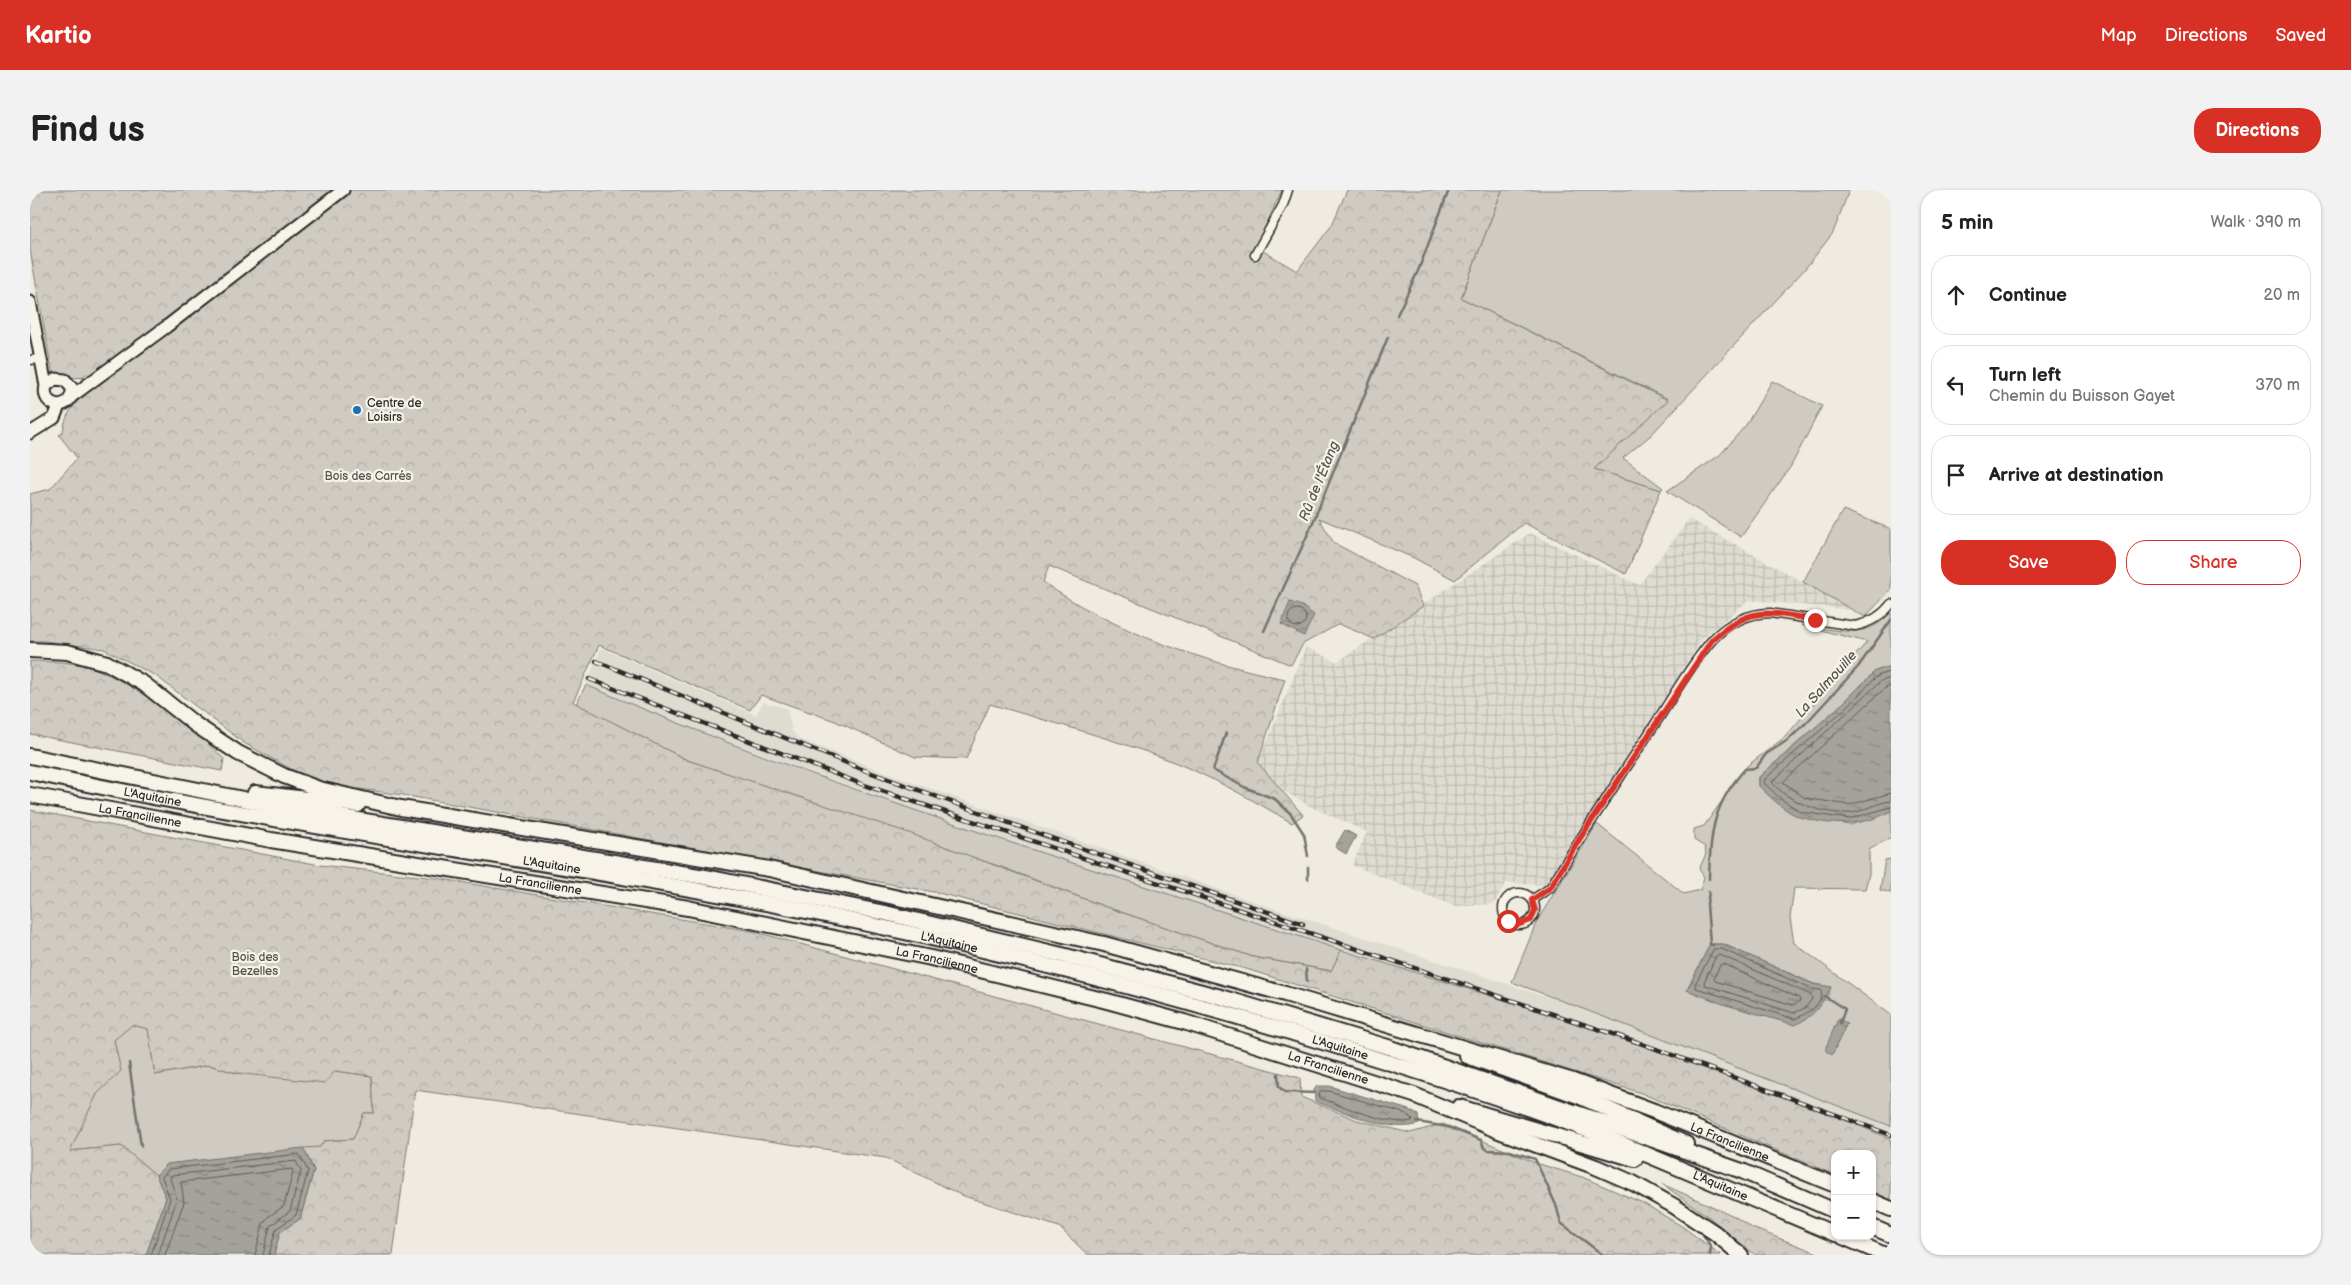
<!DOCTYPE html>
<meta charset="utf-8">
<style>
:root{--surface:#fff;--page:#f2f2f2;--text:#222;--muted:#767676;--line:#e0e0e0;--accent:#d93025}
body{margin:0;font-family:"Balsamiq Sans",sans-serif;background:var(--page);color:var(--text)}
.controls{position:absolute;right:15px;bottom:15px;display:grid;overflow:hidden;border-radius:10px;box-shadow:0 1px 4px #0004}
.controls button{width:45px;height:45px;display:grid;place-items:center;padding:0;border:0;border-bottom:1px solid var(--line);background:var(--surface);color:var(--text);font:25px sans-serif}
.stop{position:absolute;width:15px;height:15px;margin:-11px;border:4px solid #d93025;border-radius:50%;background:#fff}
.stop.end{background:#d93025;border-color:#fff;box-shadow:0 1px 5px #0008}
.list{margin:0;padding:0;list-style:none}
h2{display:flex;justify-content:space-between;align-items:center;height:65px;margin:0;padding:0 20px;font-size:21px}
h2 small{font-size:16px;font-weight:400;color:var(--muted)}
.list li{display:grid;grid-template-columns:32px 1fr auto;gap:15px;align-items:center;box-sizing:border-box;height:80px;margin:0 10px 10px;padding:0 10px;border:1px solid var(--line);border-radius:20px}
.list b{display:block;font-size:19px;white-space:nowrap}
.list p{margin:0;font-size:16px;white-space:nowrap;color:var(--muted)}
.list em{font-size:16px;font-style:normal;color:var(--muted)}
.actions{display:flex;gap:10px;padding:15px 20px}
.actions a{flex:1;padding:11px 0;border:1px solid var(--accent);border-radius:20px;text-align:center;font-size:18px;color:var(--accent)}
.actions .main{background:var(--accent);color:#fff}
.icon{flex:none;width:28px;height:28px;fill:none;stroke:currentColor;stroke-width:2;stroke-linecap:round;stroke-linejoin:round}
.map{position:relative;flex:none;width:1861px;height:1065px;overflow:hidden;border-radius:20px}
header{display:flex;align-items:center;gap:30px;box-sizing:border-box;height:70px;padding:0 25px;background:var(--accent);color:#fff}
header strong{font-size:24px}
nav{display:flex;gap:28px;margin-inline-start:auto;font-size:18px}
.intro{display:flex;align-items:center;justify-content:space-between;box-sizing:border-box;height:120px;padding:0 30px}
h1{margin:0;font-size:35px}
.button{padding:12px 22px;border-radius:20px;background:var(--accent);color:#fff;font-size:18px;font-weight:700}
main{display:flex;gap:30px;padding:0 30px}
aside{flex:1;background:var(--surface);border-radius:20px;box-shadow:0 1px 4px #0004}
.map>svg:first-child{display:block}
.built{fill:#dedbd1}
.industrial{fill:url(#industrial-grid)}
.grass{fill:#cfcbc2;stroke:#7d7b76;fill-rule:evenodd}
.forest{fill:url(#forest-crowns);stroke:#7d7b76}
.water{fill:url(#water-ripples);stroke:#74726e}
.lines{fill:none;stroke-linecap:round;stroke-linejoin:round}
.shore{stroke:#5b5b57;stroke-width:1}
.stream{stroke:#74726e;stroke-width:2.5}
.street-casing{stroke:#2b2b2b;stroke-width:11}
.secondary-casing{stroke:#2b2b2b;stroke-width:15}
.highway-casing{stroke:#2b2b2b;stroke-width:18}
.street{stroke:#f7f3e8;stroke-width:8}
.secondary{stroke:#f7f3e8;stroke-width:11}
.highway{stroke:#f7f3e8;stroke-width:14}
.rail-casing{stroke:#2b2b2b;stroke-width:4.5}
.rail{stroke:#f7f3e8;stroke-width:2.5;stroke-dasharray:8;stroke-linecap:butt}
.route{stroke:#d93025;stroke-width:6}
.poi-dot{fill:#1f6fb2;stroke:#f7f3e8;stroke-width:2}
.labels{text-anchor:middle;dominant-baseline:central;stroke-width:4.5;stroke-linejoin:round;paint-order:stroke}
.poi-label{font-size:12px;fill:#2b2b2b;stroke:#f7f3e8;text-anchor:start}
.park-label{font-size:12px;fill:#545351;stroke:#f7f3e8}
.street-label{font-size:12px;fill:#2b2b2b;stroke:#f7f3e8}
.water-label{font-size:14px;font-style:italic;fill:#555552;stroke:#f7f3e8}
</style>
<header>
<strong>Kartio</strong>
<nav><a>Map</a><a>Directions</a><a>Saved</a></nav>
</header>
<div class="intro"><h1>Find us</h1><a class="button">Directions</a></div>
<main>
<div class="map">
<svg width="1861" height="1065" viewBox="0 0 1861 1065">
<defs>
<pattern id="industrial-grid" width="8" height="8" patternUnits="userSpaceOnUse" patternTransform="scale(1.25)"><rect width="8" height="8" fill="#dedbd1"/><path d="M0 4h8M4 0v8" fill="none" stroke="#bfbcb4"/></pattern>
<pattern id="forest-crowns" width="20" height="18" patternUnits="userSpaceOnUse" patternTransform="scale(1.25)"><rect width="20" height="18" fill="#cfcbc2"/><path d="M2 6a3 3 0 1 1 6 0M12 15a3 3 0 1 1 6 0" fill="none" stroke="#b2aea7"/></pattern>
<pattern id="water-ripples" width="26" height="14" patternUnits="userSpaceOnUse" patternTransform="scale(1.25)"><rect width="26" height="14" fill="#a4a29a"/><path d="M2 4q2-2 4 0t4 0M15 11q2-2 4 0t4 0" fill="none" stroke="#86847e"/></pattern>
</defs>
<rect width="100%" height="100%" fill="#efebe0"/>
<filter id="ink" filterUnits="userSpaceOnUse"><feTurbulence type="fractalNoise" baseFrequency=".02" numOctaves="2"/><feDisplacementMap in="SourceGraphic" scale="10" xChannelSelector="R" yChannelSelector="G"/><feConvolveMatrix kernelMatrix="1 2 1 2 8 2 1 2 1" color-interpolation-filters="sRGB"/></filter>
<g filter="url(#ink)">
<path class="built" d="M571,458L726,525L733,512L757,518L762,541L769,549L873,589L1243,718L1668,856L1861,931V952L1489,819L929,636L633,528L556,495Z"/>
<path class="industrial" d="M1659,329L1824,420L1719,410L1673,448L1515,695L1476,693L1464,714L1424,716L1322,675L1337,642L1281,617L1247,597L1228,573L1276,457L1307,472L1500,343L1609,395Z"/>
<g class="grass">
<path d="M1472,0H1819L1803,43L1774,80L1621,245L1593,268L1633,298L1631,300L1564,279L1638,209L1431,108Z"/>
<path d="M1742,191L1792,216L1761,276L1711,347L1637,301L1690,265L1716,235Z"/>
<path d="M1813,320L1861,339V400L1835,427L1773,392Z"/>
<path d="M1861,422V476L1845,481L1813,513L1729,587V596L1748,613L1768,626L1820,635L1861,621V647L1839,660V684L1835,699L1764,698L1760,728L1764,753L1861,825V936L1482,792L1507,731L1567,634L1654,704L1670,700L1674,687L1669,679L1676,664L1675,657L1664,650V639L1674,636L1717,576L1755,547L1837,452L1771,435C1805,439 1836,452 1861,422ZM1680,754H1693L1784,794L1801,797L1796,810L1703,816L1657,800Z"/>
<path d="M556,495C801,600 1058,677 1311,760L1302,781L1223,767L1073,716L974,678L657,570L546,514Z"/>
<path d="M1861,669V703L1850,700L1855,670Z"/>
<path d="M101,835L118,838L125,885L179,875L206,883L305,881L342,886L344,923H334L323,949L294,951L291,957L137,974L126,985L91,956L39,961L67,904L90,881L84,850Z"/>
</g>
<g class="forest">
<path d="M0,0H1252L1226,57L1267,81L1302,35L1317,0H1472L1431,108L1638,210L1564,279L1631,300L1596,384L1494,333L1425,390L1384,368L1289,328L1304,353L1385,396L1393,416L1344,449L1309,434L1273,454L1261,475L1019,376L1013,392C1082,441 1173,472 1255,489L1228,573L1273,625L1262,633C1223,610 1182,587 1139,570C1081,548 1020,532 960,514L936,569L885,567L805,531L731,505L720,520L569,455L543,512L657,570L879,643L1073,716L1223,767L1301,781L1311,760C1496,816 1683,874 1861,949V1010L1842,1001V964H1805V985L1611,903L1216,779L904,702L373,605L286,593L214,553L126,486L74,459L15,451H0V304L20,299L47,268L29,245L33,242C35,220 50,208 67,195L63,187L39,188L22,181L0,60Z"/>
<path d="M0,471C22,472 48,471 68,480C111,498 161,536 194,569L192,581L0,544Z"/>
<path d="M0,620L290,675L406,688L722,741L1270,888L1271,907L1327,930L1380,943L1413,934L1506,973L1552,987L1613,1013L1653,1037L1691,1065H1058L1029,1037L931,1005L856,968L385,900L363,1065H244L250,1041L270,1029L284,980L273,958L290,957L294,951L323,949L334,923H344L342,886L305,881L295,893L206,883L179,875L125,885L118,839L102,835L84,850L91,881L67,904L40,961L91,956L126,985L136,1008L116,1065H0Z"/>
<path d="M1632,994L1704,1026L1722,1038L1793,1065H1725L1679,1027Z"/>
</g>
<g class="water">
<path d="M1260,412L1272,416L1284,425L1274,446L1251,434Z"/>
<path d="M1861,476V621C1833,637 1800,636 1770,627C1755,622 1740,607 1729,596V587L1813,513L1845,481Z"/>
<path d="M1315,640L1326,646L1316,664L1305,657Z"/>
<path d="M1680,754H1693L1783,794L1801,797C1789,817 1787,824 1765,835L1693,814L1657,800Z"/>
<path d="M1808,829L1817,833L1802,865L1796,861V857Z"/>
<path d="M1287,896H1299L1379,920L1388,925L1389,934C1362,944 1311,921 1285,911L1284,900Z"/>
<path d="M273,958L284,980L270,1029L250,1042L244,1065H116L136,1008L126,985L137,974Z"/>
</g>
<g class="lines">
<g class="shore">
<circle cx="1267" cy="428" r="9"/>
<path d="M1861,481L1847,486L1817,517L1735,589L1734,593L1751,609L1771,622L1819,629L1861,617"/>
<path d="M1861,488L1851,491L1742,592C1757,612 1795,625 1820,623C1834,622 1847,612 1861,611"/>
<path d="M1861,496L1855,498L1753,592L1775,608L1819,615L1861,603"/>
<path d="M1684,759H1692L1781,799L1791,800C1795,814 1775,825 1764,829L1666,798L1665,795Z"/>
<path d="M1690,765L1781,805L1782,809L1775,818L1764,823L1675,795L1674,792L1686,766Z"/>
<path d="M1693,774L1769,808L1770,811L1763,815L1685,791L1684,788L1690,775Z"/>
<path d="M1291,901H1299L1377,924L1383,930C1367,939 1308,914 1290,908L1289,903Z"/>
<path d="M121,1065L140,1009L132,987L139,979L269,964L278,981L266,1025L246,1039L239,1065"/>
<path d="M128,1065L147,1009L140,989L142,985L266,971L271,981L260,1021L240,1036L233,1065"/>
<path d="M135,1065L154,1012L151,992L262,979L263,982L254,1016L238,1027L233,1034L225,1065"/>
</g>
<g class="stream">
<path d="M1367,125L1388,81L1419,0"/>
<path d="M1234,441L1281,337L1358,147"/>
<path d="M1196,543L1183,580L1214,597L1245,609L1261,624L1274,644L1278,666"/>
<path d="M1278,689V677"/>
<path d="M1679,689C1680,643 1683,614 1715,579L1726,578L1736,564L1758,550L1777,532L1828,477L1861,430"/>
<path d="M1679,702L1677,714L1680,754L1683,755"/>
<path d="M1276,779L1277,791"/>
<path d="M1794,806L1815,819L1810,833"/>
<path d="M99,873L111,956"/>
<path d="M1248,884L1249,897L1255,902L1285,903"/>
<path d="M1387,932L1418,937L1451,950L1454,958L1458,960L1480,961L1505,969L1526,1015L1531,1033L1573,1065"/>
<path d="M1674,1046L1681,1057L1680,1065"/>
</g>
<defs>
<g id="street">
<path d="M1225,65L1253,15L1258,0"/>
<path d="M0,170L10,169"/>
<circle cx="1489" cy="719" r="16"/>
<path d="M1503,709L1520,698C1554,641 1591,586 1627,531C1643,506 1663,471 1683,449C1698,433 1719,423 1740,423L1825,436C1839,433 1852,426 1861,414"/>
</g>
<g id="secondary">
<path d="M0,112L16,196C10,219 44,222 42,198L35,190L25,189L16,196"/>
<path d="M42,206L136,137L313,0"/>
<path d="M0,243L24,228L29,216"/>
</g>
<g id="highway">
<path id="s1" d="M0,460L37,462L77,473L114,494L166,535L208,563L254,586L289,599L371,618L739,679L1074,754L1255,804L1543,891L1624,921L1805,995"/>
<path d="M0,566L262,619L681,688L855,723L1032,765L1191,807L1358,857L1712,981L1805,1021"/>
<path id="s2" d="M0,582C257,638 519,669 776,721C948,756 1118,799 1286,850C1384,880 1484,911 1580,949C1655,980 1730,1013 1805,1044"/>
<path d="M225,603L328,615"/>
<path id="s3" d="M0,605L241,650L658,718L901,768L1077,811L1154,832L1384,905L1469,941L1566,977L1603,993L1644,1016L1685,1043L1711,1065"/>
<path d="M1437,866L1551,907L1656,954"/>
<path d="M1429,917L1605,969"/>
<path d="M1842,1011L1861,1019"/>
<path d="M1842,1037L1861,1045"/>
<path d="M1811,1046L1855,1065"/>
</g>
</defs>
<use href="#street" class="street-casing"/>
<use href="#secondary" class="secondary-casing"/>
<use href="#highway" class="highway-casing"/>
<use href="#street" class="street"/>
<use href="#secondary" class="secondary"/>
<use href="#highway" class="highway"/>
<defs>
<g id="rail">
<path d="M566,471L839,582L1004,642L1273,734"/>
<path d="M559,489L834,595L1607,852L1861,945"/>
</g>
</defs>
<use href="#rail" class="rail-casing"/>
<use href="#rail" class="rail"/>
</g>
</g>
<g class="lines" filter="url(#ink)">
<path class="route" d="M1478,731L1487,735L1501,730L1505,720L1502,710L1520,698L1550,648L1682,450C1721,415 1738,422 1785,430"/>
</g>
<circle class="poi-dot" cx="327" cy="220" r="5"/>
<g class="labels">
<g class="poi-label">
<text x="337" y="213">Centre de<tspan x="337" dy="14">Loisirs</tspan></text>
</g>
<g class="park-label">
<text x="338" y="286">Bois des Carrés</text>
<text x="225" y="767">Bois des<tspan x="225" dy="14">Bezelles</tspan></text>
</g>
<g class="street-label">
<text stroke="none"><textPath href="#s2" startOffset="125">L'Aquitaine</textPath></text>
<text stroke="none"><textPath href="#s3" startOffset="112">La Francilienne</textPath></text>
<text stroke="none"><textPath href="#s2" startOffset="530">L'Aquitaine</textPath></text>
<text stroke="none"><textPath href="#s3" startOffset="518">La Francilienne</textPath></text>
<text stroke="none"><textPath href="#s2" startOffset="935">L'Aquitaine</textPath></text>
<text stroke="none"><textPath href="#s3" startOffset="922">La Francilienne</textPath></text>
<text stroke="none"><textPath href="#s2" startOffset="1340">L'Aquitaine</textPath></text>
<text stroke="none"><textPath href="#s3" startOffset="1328">La Francilienne</textPath></text>
<text stroke="none"><textPath href="#s1" startOffset="1784">La Francilienne</textPath></text>
<text stroke="none"><textPath href="#s2" startOffset="1745">L'Aquitaine</textPath></text>
</g>
<g class="water-label">
<text transform="translate(1289 291) rotate(-68)">Rû de l'Étang</text>
<text transform="translate(1796 494) rotate(-48)">La Salmouille</text>
</g>
</g>
</svg>
<div class="controls">
<button>+</button>
<button>−</button>
</div>
<div class="stop" style="left:1478px;top:731px"></div>
<div class="stop end" style="left:1785px;top:430px"></div>
</div>
<aside>
<h2>5 min<small>Walk · 390 m</small></h2>
<ul class="list">
<li><svg class="icon" aria-label="ahead" viewBox="0 0 24 24"><path d="M12 20V5M6 11l6-6 6 6"/></svg><div><b>Continue</b></div><em>20 m</em></li>
<li><svg class="icon" aria-label="left" viewBox="0 0 24 24"><path d="M17 20v-9H6M10 6l-5 5 5 5"/></svg><div><b>Turn left</b><p>Chemin du Buisson Gayet</p></div><em>370 m</em></li>
<li><svg class="icon" aria-label="arrive" viewBox="0 0 24 24"><path d="M6 21V4h12l-3 4 3 4H6"/></svg><div><b>Arrive at destination</b></div></li>
</ul>
<div class="actions"><a class="main">Save</a><a>Share</a></div>
</aside>
</main>
